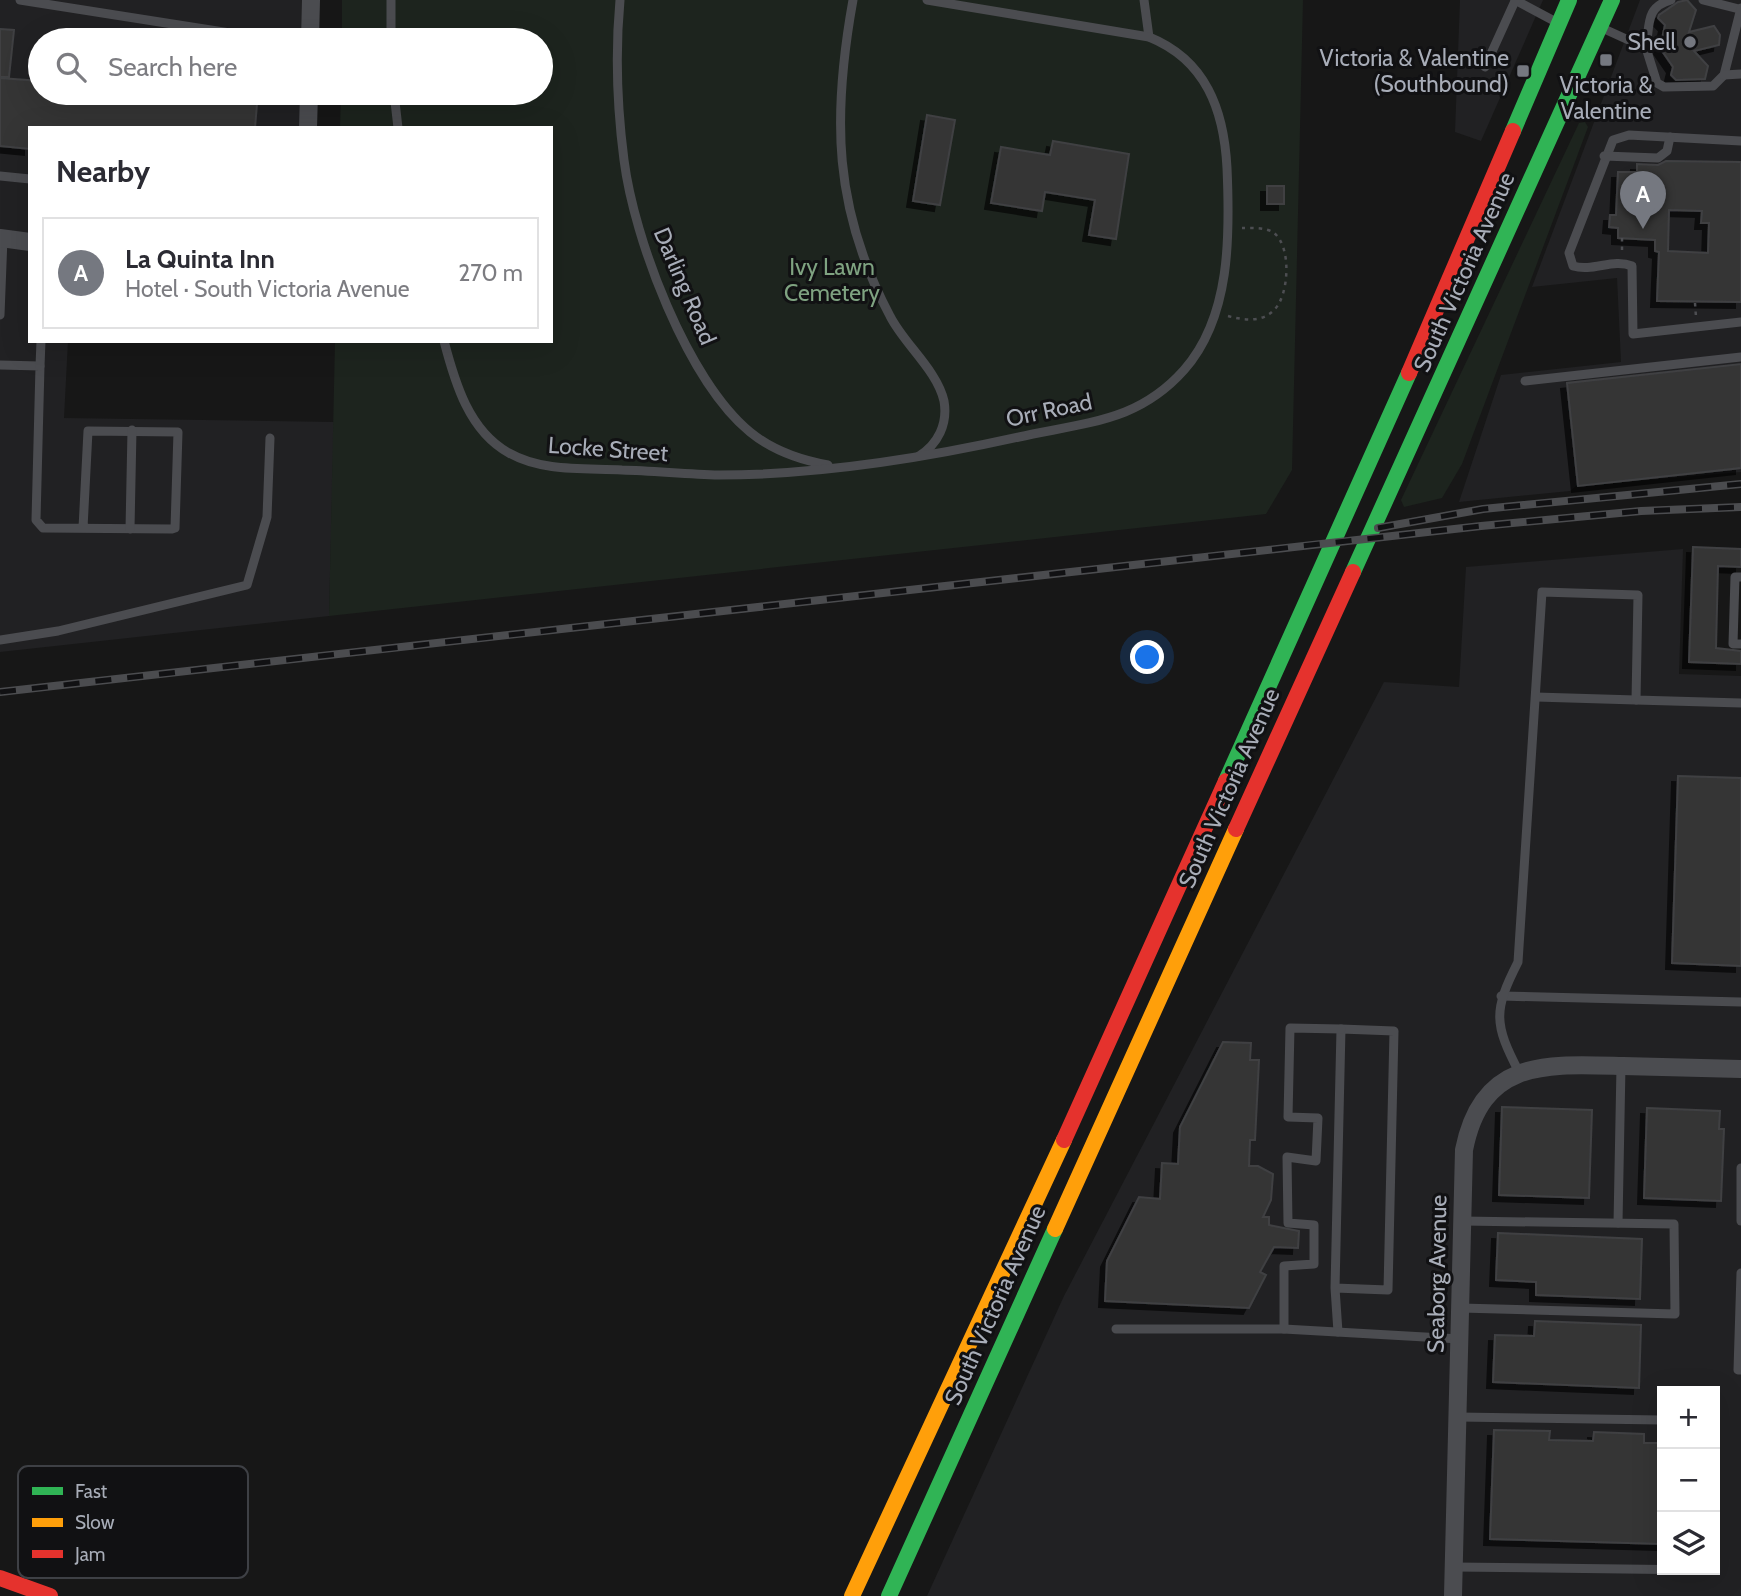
<!DOCTYPE html>
<meta charset="utf-8">
<style>
:root{--surface:#fff;--page:#f7f7f7;--text:#2b2b33;--muted:#7c7c81;--line:#e1e1e2;--accent:#757880}
body{margin:0;font-family:Cabin,sans-serif;background:var(--page);color:var(--text)}
.controls{position:absolute;right:21px;bottom:21px;display:grid;overflow:hidden;border-radius:0px;box-shadow:0 7px 28px #0002}
.controls button{width:63px;height:63px;display:grid;place-items:center;padding:0;border:0;border-bottom:2px solid var(--line);background:var(--surface);color:var(--text);font:35px sans-serif}
.you{position:absolute;left:1148px;top:658px;width:24px;height:24px;margin:-18px;border:5px solid #fff;border-radius:50%;background:#1a73e8;box-shadow:0 0 0 10px #1a73e833}
.badge{display:grid;place-items:center;width:46px;height:46px;border-radius:50%;background:var(--accent);color:#fff;font-size:23px;font-weight:700}
.pin{position:absolute;translate:-50% -58px;filter:drop-shadow(0 2px 4px #0008)}
.pin::after{content:'';position:absolute;top:37px;width:24px;height:21px;background:inherit;clip-path:polygon(0 0,100% 0,50% 100%)}
.list{margin:0;padding:0;list-style:none}
h2{display:flex;justify-content:space-between;align-items:center;height:91px;margin:0;padding:0 28px;font-size:30px}
h2 small{font-size:23px;font-weight:400;color:var(--muted)}
.list li{display:grid;grid-template-columns:46px 1fr auto;gap:21px;align-items:center;box-sizing:border-box;height:112px;margin:0 14px 14px;padding:0 14px;border:2px solid var(--line);border-radius:0px}
.list b{display:block;font-size:26px;white-space:nowrap}
.list p{margin:0;font-size:23px;white-space:nowrap;color:var(--muted)}
.list em{font-size:23px;font-style:normal;color:var(--muted)}
.icon{flex:none;width:38px;height:38px;fill:none;stroke:currentColor;stroke-width:2;stroke-linecap:round;stroke-linejoin:round}
.map{position:relative;flex:none;width:1741px;height:1596px;overflow:hidden}
.search{position:absolute;background:var(--surface);box-shadow:0 7px 28px #0002;left:28px;top:28px;width:525px;height:77px;display:flex;align-items:center;gap:18px;box-sizing:border-box;padding:0 24px;border-radius:38px;color:var(--muted);font-size:26px}
.panel{position:absolute;background:var(--surface);box-shadow:0 7px 28px #0002;left:28px;top:126px;width:525px;height:217px;border-radius:0px}
.map>svg:first-child{display:block}
.built{fill:#212123;fill-rule:evenodd}
.green{fill:#1d241e}
.building{fill:#353536;stroke:#3f4043;stroke-width:2;fill-rule:evenodd;filter:url(#shadow)}
.lines{fill:none;stroke-linecap:round;stroke-linejoin:round}
.path{stroke:#4d4e52;stroke-width:2.5;stroke-dasharray:3.5 5;stroke-linecap:butt}
.lane{stroke:#4b4c50;stroke-width:9}
.street{stroke:#4b4c50;stroke-width:18}
.fast{stroke:#30b455;stroke-width:16}
.slow{stroke:#ff9f0a;stroke-width:16}
.jam{stroke:#e5322d;stroke-width:16}
.rail-casing{stroke:#4b4c4f;stroke-width:8}
.rail{stroke:#111113;stroke-width:5;stroke-dasharray:16;stroke-linecap:butt}
.poi-dot{fill:#757880;stroke:#111113;stroke-width:2.5}
.labels{text-anchor:middle;dominant-baseline:central;stroke-width:6;stroke-linejoin:round;paint-order:stroke}
.poi-label{font-size:23px;fill:#a8adb8;stroke:#111113;text-anchor:end}
.park-label{font-size:23px;fill:#7fa381;stroke:#111113}
.street-label{font-size:23px;fill:#a8adb8;stroke:#111113}
.key{fill:#111113;stroke:#3e4045;stroke-width:2}
.key-label{font-size:19px;fill:#a8adb8}
</style>
<div class="map">
<svg width="1741" height="1596" viewBox="0 0 1741 1596">
<defs>
<filter id="shadow"><feDropShadow dx="-6" dy="6" stdDeviation="0" flood-color="#0009"/></filter>
</defs>
<rect width="100%" height="100%" fill="#171717"/>
<g class="built">
<path d="M0,0H311L310,40H40V93H309L308,128H30V341H68L64,418L334,422L329,616L0,652Z"/>
<path d="M1460,0H1543L1481,141L1455,132Z"/>
<path d="M1640,0H1741V472L1576,486L1570,491L1459,502L1501,375L1621,362L1617,278L1532,287Z"/>
<path d="M1683,549L1679,674L1741,676V1596H927L1064,1296L1384,682L1459,687L1466,567ZM1662,1391H1715V1570H1662Z"/>
</g>
<g class="green">
<path d="M342,0H1303L1292,470L1266,514L329,616L335,341H551V128H340L341,93H541V40H342Z"/>
<path d="M1585,122L1588,127L1462,464L1442,498L1404,507L1401,500L1579,123Z"/>
</g>
<g class="building">
<path d="M1687,0L1696,10L1689,32L1714,26L1720,35L1719,45L1694,51L1708,66L1705,79L1676,80L1671,75L1673,67L1660,48L1665,25L1658,18L1659,15L1678,2Z"/>
<path d="M0,29L14,30L9,77H0Z"/>
<path d="M0,78L40,81V93H225L224,101L257,104L255,128H30V149L0,146Z"/>
<path d="M927,115L955,120L940,205L913,201Z"/>
<path d="M1053,141L1129,154L1116,239L1089,235L1095,200L1045,192L1042,211L991,203L1001,147L1050,155Z"/>
<path d="M1666,161L1741,162V302L1657,301L1659,252L1655,251V240L1618,238V228L1609,227L1610,215H1616L1618,172H1637V164L1658,165ZM1669,210L1702,211L1701,223H1709L1708,253L1668,251Z"/>
<rect x="1267" y="186" width="17" height="18"/>
<path d="M1741,364V468L1578,486L1567,383Z"/>
<path d="M1693,547L1741,549V567L1718,566L1716,648L1741,651V664L1689,662Z"/>
<path d="M1678,776L1741,778V966L1672,963Z"/>
<path d="M1223,1042L1251,1043L1250,1060H1259L1255,1140H1250L1249,1166H1258L1273,1174L1271,1200L1263,1217H1269V1225L1299,1231L1298,1248L1274,1247L1260,1272L1266,1275L1249,1308L1105,1301L1107,1261L1139,1197L1160,1199L1162,1163L1178,1164L1180,1127Z"/>
<path d="M1502,1107L1592,1110L1589,1198L1499,1195Z"/>
<path d="M1647,1108L1720,1111L1719,1129H1724L1721,1201L1644,1198Z"/>
<path d="M1498,1233L1642,1239L1640,1299L1536,1295V1282L1496,1280Z"/>
<path d="M1535,1321L1641,1325L1639,1388L1493,1382L1495,1335L1534,1336Z"/>
<path d="M1494,1430L1550,1431L1549,1440L1593,1441L1594,1432L1644,1434V1443H1662V1544L1490,1539Z"/>
</g>
<g class="lines">
<g class="path">
<path d="M1622,238V253"/>
<path d="M1695,303L1696,317"/>
<path d="M1228,316C1243,320 1262,323 1274,310C1289,296 1292,247 1274,233C1266,227 1251,228 1242,228"/>
</g>
<g class="lane">
<path d="M20,0L274,40"/>
<path d="M391,0V40"/>
<path d="M620,0C615,54 617,106 624,160C634,239 687,380 750,432C772,450 800,460 828,465"/>
<path d="M853,0C832,116 833,209 890,316C904,344 937,370 944,401C948,424 938,444 919,456"/>
<path d="M1144,0L1149,37"/>
<path d="M1515,0L1558,23"/>
<path d="M1703,0L1739,9"/>
<path d="M1602,28L1646,48L1657,83L1664,87L1713,86L1724,75L1741,8"/>
<path d="M1646,48C1650,25 1645,7 1671,0"/>
<path d="M1485,67L1515,1"/>
<path d="M1724,75L1741,74"/>
<path d="M394,93L398,128"/>
<path d="M1741,141L1629,135L1613,140L1569,253L1573,266C1593,272 1613,258 1632,266L1633,334L1741,322"/>
<path d="M1604,156L1658,158L1667,151L1670,137"/>
<path d="M0,176L30,179"/>
<path d="M0,315L3,238"/>
<path d="M444,341C455,383 469,431 509,453C542,472 585,468 622,470C654,471 686,474 719,475C820,475 920,459 1019,437C1054,429 1092,425 1125,412C1147,403 1168,388 1184,370C1231,317 1230,235 1227,168C1224,110 1206,60 1149,37L927,0"/>
<path d="M0,365L40,366L36,520L43,528L172,529L175,528L178,432L88,431L83,528"/>
<path d="M40,366L41,341"/>
<path d="M1525,381L1741,357"/>
<path d="M130,529L132,430"/>
<path d="M1741,577H1735L1733,644H1741"/>
<path d="M0,640L58,631L247,585L267,517L270,438"/>
<path d="M1536,697L1636,700"/>
<path d="M1501,996L1741,1002"/>
<path d="M1519,1072C1494,1024 1493,1011 1518,962L1542,592L1638,595L1636,700L1741,703"/>
<path d="M1741,1168V1221"/>
<path d="M1618,1223L1621,1066"/>
<path d="M1741,1273L1738,1370H1741"/>
<path d="M1335,1288L1388,1290L1394,1031L1341,1029L1335,1288L1338,1332"/>
<path d="M1461,1308L1675,1314L1674,1224L1463,1221"/>
<path d="M1116,1329H1284L1460,1339"/>
<path d="M1284,1329V1266L1314,1264V1225L1288,1223L1287,1157L1316,1161L1318,1118L1288,1117L1290,1028L1341,1029"/>
<path d="M1458,1417L1662,1420"/>
<path d="M1454,1567L1704,1570"/>
</g>
<g class="street">
<path d="M310,40L311,0"/>
<path d="M308,128L309,93"/>
<path d="M0,238L30,242"/>
<path d="M1453,1596L1464,1150C1482,1058 1547,1064 1623,1066C1662,1067 1702,1068 1741,1069"/>
</g>
<g class="fast">
<path d="M1513,131L1569,0"/>
<path d="M1353,572L1612,0"/>
<path d="M1226,781L1409,373"/>
<path d="M889,1596L1055,1229"/>
</g>
<g class="slow">
<path d="M1055,1229L1236,829"/>
<path d="M852,1596L1064,1140"/>
</g>
<g class="jam">
<path d="M1409,373L1513,131"/>
<path d="M1236,829L1353,572"/>
<path d="M1064,1140L1226,781"/>
<path d="M0,1578L50,1596"/>
</g>
<defs>
<g id="rail">
<path d="M1378,528L1483,509L1741,484"/>
<path d="M0,692L1481,526L1641,511L1741,507"/>
</g>
</defs>
<use href="#rail" class="rail-casing"/>
<use href="#rail" class="rail"/>
</g>
<g class="poi-dot">
<circle cx="1690" cy="42" r="7"/>
<rect x="1599" y="53" width="14" height="14" rx="3.5"/>
<rect x="1516" y="64" width="14" height="14" rx="3.5"/>
</g>
<g class="labels">
<g class="poi-label">
<text x="1676" y="42">Shell</text>
<text x="1509" y="58">Victoria &amp; Valentine<tspan x="1509" dy="26">(Southbound)</tspan></text>
<text x="1606" y="85" text-anchor="middle">Victoria &amp;<tspan x="1606" dy="26">Valentine</tspan></text>
</g>
<g class="park-label">
<text x="832" y="267">Ivy Lawn<tspan x="832" dy="26">Cemetery</tspan></text>
</g>
<g class="street-label">
<text transform="translate(1464 272) rotate(-66)">South Victoria Avenue</text>
<text transform="translate(685 286) rotate(67)">Darling Road</text>
<text transform="translate(1049 410) rotate(-12)">Orr Road</text>
<text transform="translate(608 449) rotate(4)">Locke Street</text>
<text transform="translate(1229 788) rotate(-66)">South Victoria Avenue</text>
<text transform="translate(1437 1274) rotate(-89)">Seaborg Avenue</text>
<text transform="translate(995 1305) rotate(-66)">South Victoria Avenue</text>
</g>
</g>
<rect x="18" y="1466" width="230" height="112" rx="10" class="key"/>
<rect x="32" y="1487" width="31" height="8" fill="#30b455"/>
<rect x="32" y="1518" width="31" height="9" fill="#ff9f0a"/>
<rect x="32" y="1550" width="31" height="8" fill="#e5322d"/>
<g class="key-label">
<text x="75" y="1498">Fast</text>
<text x="75" y="1529">Slow</text>
<text x="75" y="1561">Jam</text>
</g>
</svg>
<div class="controls">
<button>+</button>
<button>−</button>
<button><svg class="icon" aria-label="layers" viewBox="0 0 24 24"><path d="M12 4l9 5-9 5-9-5zM3 14l9 5 9-5"/></svg></button>
</div>
<div class="you"></div>
<div class="pin badge" style="left:1643px;top:229px">A</div>
<div class="search"><svg class="icon" aria-label="search" viewBox="0 0 24 24"><circle cx="10" cy="10" r="6"/><path d="M15 15l6 6"/></svg>Search here</div>
<section class="panel">
<h2>Nearby<small></small></h2>
<ul class="list">
<li><span class="badge">A</span><div><b>La Quinta Inn</b><p>Hotel · South Victoria Avenue</p></div><em>270 m</em></li>
</ul>
</section>
</div>
